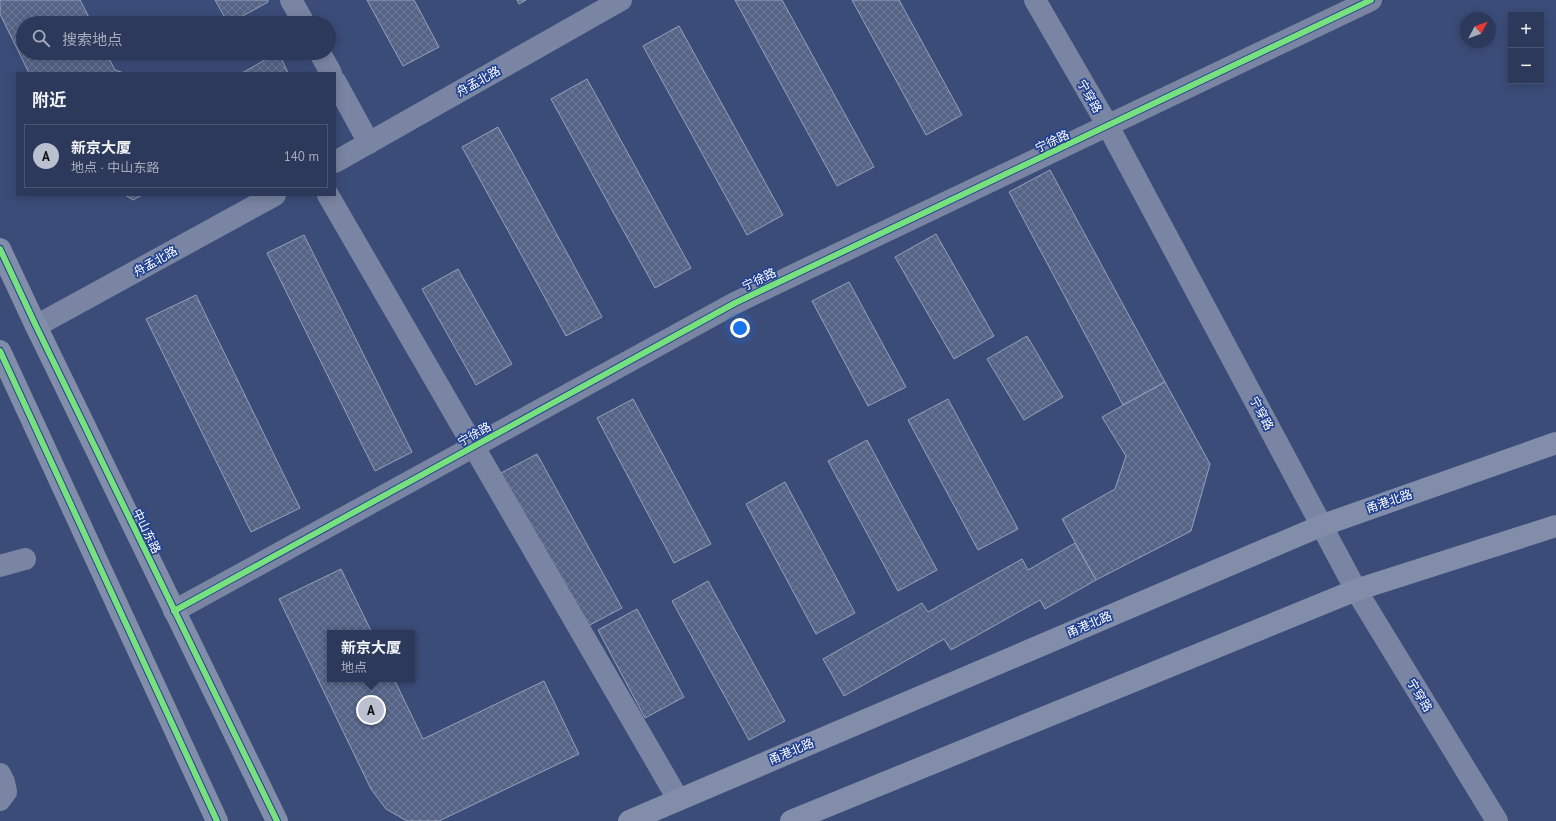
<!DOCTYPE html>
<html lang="zh">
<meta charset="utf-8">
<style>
:root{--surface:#2c395a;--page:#344060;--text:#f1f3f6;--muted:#a6acbb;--line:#485370;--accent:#bac0d0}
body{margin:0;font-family:"PT Sans","Noto Sans SC",sans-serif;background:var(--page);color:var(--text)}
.controls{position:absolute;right:12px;top:12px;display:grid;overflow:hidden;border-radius:0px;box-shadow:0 2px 10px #0003}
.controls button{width:36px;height:36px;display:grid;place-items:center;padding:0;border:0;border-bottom:1px solid var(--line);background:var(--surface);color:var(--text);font:20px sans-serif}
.compass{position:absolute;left:1460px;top:12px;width:36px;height:36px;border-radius:50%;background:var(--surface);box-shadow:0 2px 10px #0003;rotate:49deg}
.you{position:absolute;left:740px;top:328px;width:14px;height:14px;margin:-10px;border:3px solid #fff;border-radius:50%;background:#1a73e8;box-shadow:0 0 0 6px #1a73e833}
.badge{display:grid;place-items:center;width:26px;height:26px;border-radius:50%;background:var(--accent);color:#111;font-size:13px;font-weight:700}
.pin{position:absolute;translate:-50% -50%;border:2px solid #fff;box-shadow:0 1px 4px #0006}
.popup{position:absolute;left:327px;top:630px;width:88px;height:52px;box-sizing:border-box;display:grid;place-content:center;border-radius:0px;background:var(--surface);filter:drop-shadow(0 1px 3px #0005);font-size:13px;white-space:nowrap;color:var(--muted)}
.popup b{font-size:15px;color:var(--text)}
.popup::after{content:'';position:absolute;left:50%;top:100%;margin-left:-8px;border:8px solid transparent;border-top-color:var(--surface)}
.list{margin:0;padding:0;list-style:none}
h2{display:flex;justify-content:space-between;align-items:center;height:52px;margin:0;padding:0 16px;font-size:17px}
h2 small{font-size:13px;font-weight:400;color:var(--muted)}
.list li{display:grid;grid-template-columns:26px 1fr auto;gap:12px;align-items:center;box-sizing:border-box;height:64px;margin:0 8px 8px;padding:0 8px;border:1px solid var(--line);border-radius:0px}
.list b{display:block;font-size:15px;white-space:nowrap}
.list p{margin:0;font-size:13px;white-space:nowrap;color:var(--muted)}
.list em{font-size:13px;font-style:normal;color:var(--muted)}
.icon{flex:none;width:22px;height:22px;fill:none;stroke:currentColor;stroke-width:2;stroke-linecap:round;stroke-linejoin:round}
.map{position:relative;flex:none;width:1556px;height:821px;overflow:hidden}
.search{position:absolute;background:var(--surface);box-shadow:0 2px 10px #0003;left:16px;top:16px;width:320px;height:44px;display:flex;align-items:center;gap:10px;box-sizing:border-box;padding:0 14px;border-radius:22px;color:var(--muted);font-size:15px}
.panel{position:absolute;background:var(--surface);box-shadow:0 2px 10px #0003;left:16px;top:72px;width:320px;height:124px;border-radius:0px}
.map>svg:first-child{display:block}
.building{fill:url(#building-cross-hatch);stroke:#97a1b9}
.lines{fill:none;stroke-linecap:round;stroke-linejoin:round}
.minor{stroke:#7985a3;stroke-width:22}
.major{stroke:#828daa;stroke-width:22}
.cycleway-casing{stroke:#224291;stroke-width:8}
.cycleway{stroke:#77e17e;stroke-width:6}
.labels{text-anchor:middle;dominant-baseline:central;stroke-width:3.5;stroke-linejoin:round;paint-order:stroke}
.street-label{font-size:12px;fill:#fff;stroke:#224291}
</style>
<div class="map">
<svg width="1556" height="821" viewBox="0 0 1556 821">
<defs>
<pattern id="building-cross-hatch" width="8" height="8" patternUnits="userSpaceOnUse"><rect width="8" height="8" fill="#556386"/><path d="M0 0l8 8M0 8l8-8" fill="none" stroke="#6e7a98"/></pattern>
</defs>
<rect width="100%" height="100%" fill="#3b4c78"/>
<g class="building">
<path d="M0,0H80L92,23H23V53H106L115,70L124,73H29L0,14Z"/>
<path d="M215,0H268V2L230,23H228Z"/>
<path d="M367,0H414L439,47L403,66Z"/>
<path d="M517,0H526L519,4Z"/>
<path d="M735,0H782L874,167L837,186Z"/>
<path d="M852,0H899L962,115L926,135Z"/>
<path d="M679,26L783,215L747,235L643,46Z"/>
<path d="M277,53H279L288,73H242Z"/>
<path d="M587,79L691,268L655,288L551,99Z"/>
<path d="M498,127L602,317L566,336L462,147Z"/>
<path d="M1050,170L1165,382L1123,405L1009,192Z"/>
<path d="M125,195H142L133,200Z"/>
<path d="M936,234L994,336L954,359L895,257Z"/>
<path d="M304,235L412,452L375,471L267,253Z"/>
<path d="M458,269L512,364L476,385L422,289Z"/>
<path d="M849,282L906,387L868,406L812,301Z"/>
<path d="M196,295L300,508L251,532L146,319Z"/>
<path d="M1027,336L1063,397L1024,420L987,359Z"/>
<path d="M1165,382L1210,464L1191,531L1096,580L1062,519L1115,489L1126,456L1102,417Z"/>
<path d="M633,399L711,544L674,563L597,418Z"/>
<path d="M948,399L1018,529L978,550L908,420Z"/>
<path d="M867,440L937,570L898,591L828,461Z"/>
<path d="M537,454L622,608L586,627L501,473Z"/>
<path d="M785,482L855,613L816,634L746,504Z"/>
<path d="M1075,543L1096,580L1045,609L1040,600L951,650L944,639L844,696L823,659L922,603L928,612L1022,559L1028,570Z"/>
<path d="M341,569L372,633H330V679H394L423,739L544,681L579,754L439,821H407L386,809L371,789L279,599Z"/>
<path d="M708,581L785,721L749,740L672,601Z"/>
<path d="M637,609L684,697L645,718L598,630Z"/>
</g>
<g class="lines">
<g class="minor">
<path d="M291,0L304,23"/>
<path d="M1035,0L1108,126L1356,590L1497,821"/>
<path d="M320,53L331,73"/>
<path d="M335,81L369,143"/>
<path d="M335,162L621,0"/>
<path d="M328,195L678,799"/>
<path d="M36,326L275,195"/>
<path d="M0,566L25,559"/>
<path d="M174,611L735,303L1371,0"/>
<path d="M0,774L4,782L6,792L0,800"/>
</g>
<g class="major">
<path d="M0,249L36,326L277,821"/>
<path d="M0,351L217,821"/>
<path d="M629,821L1323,525L1556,443"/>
<path d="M791,821L1356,590L1556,526"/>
</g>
<defs>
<g id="cycleway">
<path d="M0,249L36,326L277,821"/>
<path d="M0,351L217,821"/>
<path d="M174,611L735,303L1371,0"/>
</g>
</defs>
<use href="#cycleway" class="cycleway-casing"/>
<use href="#cycleway" class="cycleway"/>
</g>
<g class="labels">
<g class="street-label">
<text transform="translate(478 81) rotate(-29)">舟孟北路</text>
<text transform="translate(1090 96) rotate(60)">宁穿路</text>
<text transform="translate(1052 141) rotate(-25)">宁徐路</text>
<text transform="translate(155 261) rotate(-29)">舟孟北路</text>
<text transform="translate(759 279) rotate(-25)">宁徐路</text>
<text transform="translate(1262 413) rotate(62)">宁穿路</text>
<text transform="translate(474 434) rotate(-29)">宁徐路</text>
<text transform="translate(1389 501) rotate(-19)">甬港北路</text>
<text transform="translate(147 531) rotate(64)">中山东路</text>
<text transform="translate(1089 624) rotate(-23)">甬港北路</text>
<text transform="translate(1420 695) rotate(59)">宁穿路</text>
<text transform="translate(791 751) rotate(-23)">甬港北路</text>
</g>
</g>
</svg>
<div class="controls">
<button>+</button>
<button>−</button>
</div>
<svg class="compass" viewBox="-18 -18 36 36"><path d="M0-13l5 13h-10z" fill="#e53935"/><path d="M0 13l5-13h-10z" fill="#a6acbb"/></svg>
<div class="you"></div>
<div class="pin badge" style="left:371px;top:710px">A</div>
<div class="popup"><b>新京大厦</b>地点</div>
<div class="search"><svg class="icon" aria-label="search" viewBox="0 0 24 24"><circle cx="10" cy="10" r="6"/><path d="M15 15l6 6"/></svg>搜索地点</div>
<section class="panel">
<h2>附近<small></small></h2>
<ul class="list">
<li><span class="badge">A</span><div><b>新京大厦</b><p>地点 · 中山东路</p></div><em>140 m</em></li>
</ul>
</section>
</div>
